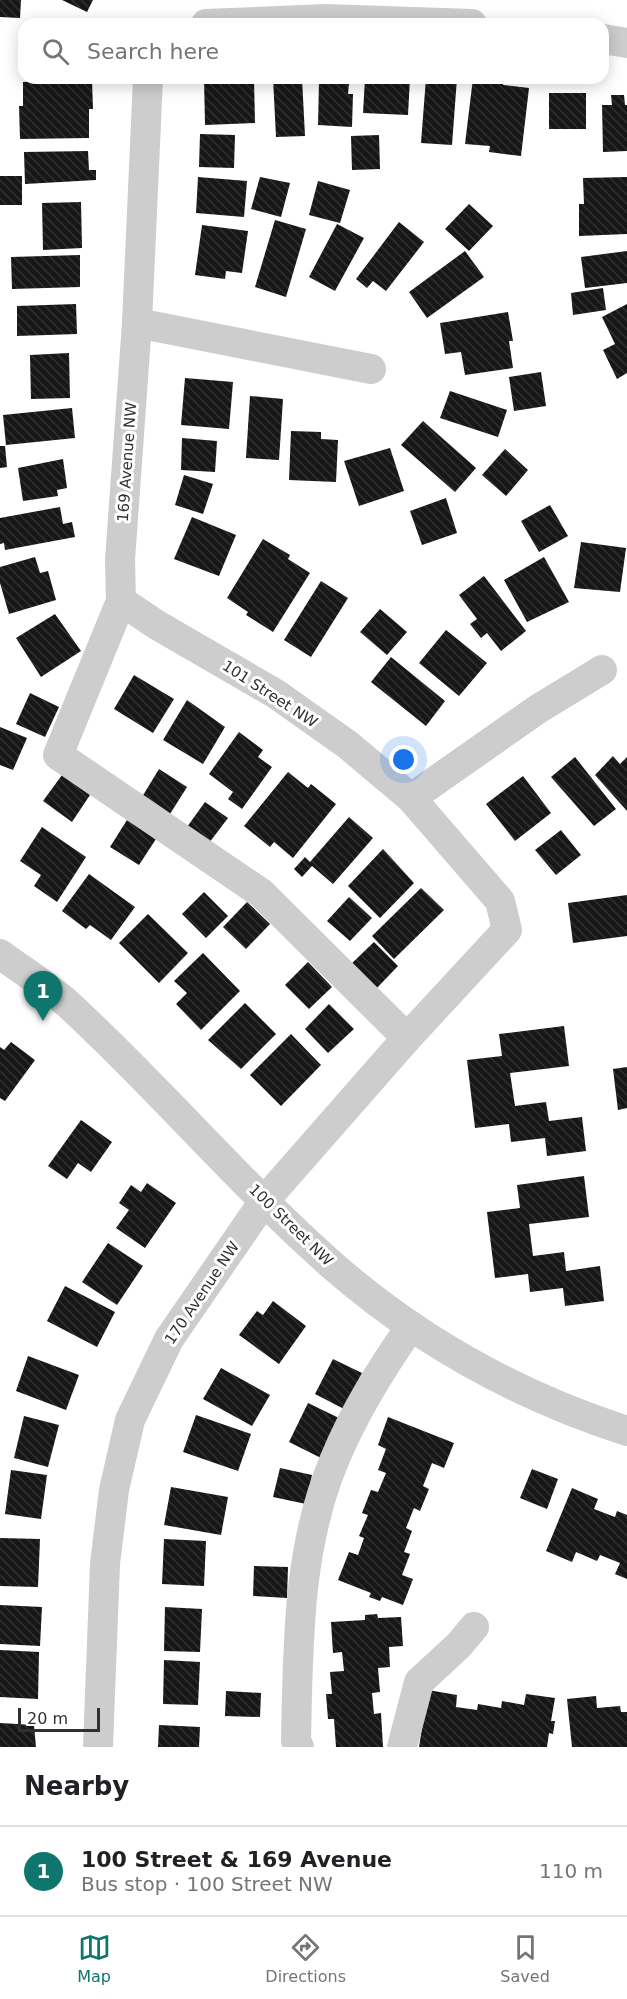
<!DOCTYPE html>
<meta charset="utf-8">
<style>
:root{--surface:#fff;--page:#f6f6f6;--text:#202124;--muted:#757577;--line:#e0e0e0;--accent:#0f766e}
body{margin:0;font-family:"DejaVu Sans",sans-serif;background:var(--page);color:var(--text)}
.scale{position:absolute;left:18px;bottom:15px;width:82px;box-sizing:border-box;padding-left:6px;border:3px solid #303030;border-top:0;font-size:16px;line-height:21px;white-space:nowrap;color:#303030;-webkit-text-stroke:4px #fff;paint-order:stroke}
.you{position:absolute;left:404px;top:760px;width:21px;height:21px;margin:-15px;border:4px solid #fff;border-radius:50%;background:#1a73e8;box-shadow:0 0 0 9px #1a73e833}
.badge{display:grid;place-items:center;width:39px;height:39px;border-radius:50%;background:var(--accent);color:#fff;font-size:20px;font-weight:700}
.pin{position:absolute;translate:-50% -50px;filter:drop-shadow(0 2px 3px #0008)}
.pin::after{content:'';position:absolute;top:32px;width:21px;height:18px;background:inherit;clip-path:polygon(0 0,100% 0,50% 100%)}
.list{margin:0;padding:0;list-style:none}
h2{display:flex;justify-content:space-between;align-items:center;height:78px;margin:0;padding:0 24px;font-size:26px}
h2 small{font-size:20px;font-weight:400;color:var(--muted)}
.list li{display:grid;grid-template-columns:39px 1fr auto;gap:18px;align-items:center;box-sizing:border-box;height:90px;padding:0 24px;border-top:2px solid var(--line)}
.list b{display:block;font-size:22px;white-space:nowrap}
.list p{margin:0;font-size:20px;white-space:nowrap;color:var(--muted)}
.list em{font-size:20px;font-style:normal;color:var(--muted)}
.icon{flex:none;width:33px;height:33px;fill:none;stroke:currentColor;stroke-width:2;stroke-linecap:round;stroke-linejoin:round}
.map{position:relative;flex:none;width:627px;height:1747px;overflow:hidden}
.search{position:absolute;background:var(--surface);box-shadow:0 3px 15px #0003;left:18px;right:18px;top:18px;height:66px;display:flex;align-items:center;gap:15px;box-sizing:border-box;padding:0 21px;border-radius:18px;color:var(--muted);font-size:22px}
.sheet{height:168px;background:var(--surface)}
nav{display:flex;justify-content:space-around;align-items:center;box-sizing:border-box;height:84px;border-top:2px solid var(--line);background:var(--surface);font-size:16px;color:var(--muted)}
nav a{display:grid;justify-items:center;gap:3px}
nav .on{color:var(--accent)}
.map>svg:first-child{display:block}
.building{fill:url(#building-back-hatch)}
.lines{fill:none;stroke-linecap:round;stroke-linejoin:round}
.minor{stroke:#cdcdcd;stroke-width:30}
.labels{text-anchor:middle;dominant-baseline:central;stroke-width:6;stroke-linejoin:round;paint-order:stroke}
.street-label{font-size:15px;fill:#303030;stroke:#fff}
</style>
<div class="map">
<svg width="627" height="1747" viewBox="0 0 627 1747">
<defs>
<pattern id="building-back-hatch" width="6" height="6" patternUnits="userSpaceOnUse" patternTransform="scale(1.5)"><rect width="6" height="6" fill="#171717"/><path d="M-1 5l2 2M0 0l6 6M5-1l2 2" fill="none" stroke="#303030"/></pattern>
</defs>
<rect width="100%" height="100%" fill="#fff"/>
<g class="building">
<path d="M0,0H21L20,18L0,17Z"/>
<path d="M62,0H93L87,12Z"/>
<path d="M88,18V24H37V20Z"/>
<path d="M204,78L254,79L255,123L205,125Z"/>
<path d="M273,78H302L305,136L276,137Z"/>
<path d="M365,78H410L408,115L363,113Z"/>
<path d="M426,78H457L452,145L421,143Z"/>
<path d="M473,78L504,79L503,85L529,88L521,156L489,152L490,146L465,144Z"/>
<path d="M92,80L93,109H89V138L20,139L19,106H23V82Z"/>
<path d="M319,81L349,83L348,94H353L352,127L318,125Z"/>
<rect x="549" y="93" width="37" height="36"/>
<path d="M611,95H624L625,105H627V151L603,152L602,105H612Z"/>
<path d="M200,134L235,135L234,168L199,167Z"/>
<path d="M379,135L380,169L352,170L351,136Z"/>
<path d="M88,151L89,170H96V180L25,184L24,152Z"/>
<rect x="0" y="176" width="22" height="29"/>
<path d="M198,177L247,181L244,217L196,213Z"/>
<path d="M260,177L290,183L281,217L251,209Z"/>
<path d="M627,177V234L579,236V204H584L583,178Z"/>
<path d="M318,181L350,190L340,223L309,215Z"/>
<path d="M81,202L82,248L43,250L42,203Z"/>
<path d="M469,204L493,226L469,251L445,229Z"/>
<path d="M275,220L306,229L286,297L255,287Z"/>
<path d="M399,222L424,242L386,291L373,281L367,288L356,279Z"/>
<path d="M337,224L364,238L335,291L309,277Z"/>
<path d="M202,225L248,231L242,273L226,271L225,279L195,275Z"/>
<path d="M465,251L484,277L427,318L409,292Z"/>
<path d="M627,251V283L585,288L581,257Z"/>
<path d="M80,255V287L12,289L11,257Z"/>
<path d="M603,288L606,310L573,315L571,293Z"/>
<path d="M76,304L77,334L17,336V306Z"/>
<path d="M627,304V373L617,379L603,350L615,344L602,317Z"/>
<path d="M508,312L513,341H509L513,368L465,375L461,352L445,354L440,323Z"/>
<path d="M69,353L70,398L31,399L30,355Z"/>
<path d="M541,372L546,406L514,411L509,377Z"/>
<path d="M185,378L233,382L229,429L181,425Z"/>
<path d="M450,391L507,410L498,437L440,418Z"/>
<path d="M250,396L283,399L279,460L246,458Z"/>
<path d="M72,408L75,438L6,445L3,415Z"/>
<path d="M423,421L476,468L455,492L401,445Z"/>
<path d="M291,431L321,432V439L338,440L336,482L289,480Z"/>
<path d="M182,438L217,441L215,472L181,470Z"/>
<path d="M0,446H5L7,467L0,468Z"/>
<path d="M390,448L404,491L359,506L344,461Z"/>
<path d="M505,449L528,470L506,496L482,475Z"/>
<path d="M63,459L67,488L57,490L58,496L23,501L18,468Z"/>
<path d="M184,475L213,484L203,514L175,505Z"/>
<path d="M446,498L457,533L422,545L410,511Z"/>
<path d="M550,505L568,536L539,552L521,521Z"/>
<path d="M60,507L63,524L72,522L75,537L5,550L4,543L0,544V518Z"/>
<path d="M192,517L236,535L219,576L174,559Z"/>
<path d="M263,539L290,555L288,559L310,573L273,632L246,615L248,612L227,598Z"/>
<path d="M581,542L626,548L620,592L574,588Z"/>
<path d="M35,557L40,573L48,571L56,600L9,614L0,583V567Z"/>
<path d="M544,557L569,602L527,622L504,580Z"/>
<path d="M484,576L526,631L501,651L487,633L481,638L470,624L477,619L459,595Z"/>
<path d="M321,581L348,598L311,657L284,640Z"/>
<path d="M380,609L407,632L387,655L360,632Z"/>
<path d="M55,614L81,651L41,677L16,638Z"/>
<path d="M446,630L487,663L459,696L419,663Z"/>
<path d="M391,657L445,701L426,726L371,682Z"/>
<path d="M134,675L174,699L153,733L114,709Z"/>
<path d="M30,693L59,707L45,737L16,724Z"/>
<path d="M187,700L225,727L203,764L163,740Z"/>
<path d="M0,727L27,738L13,770L0,765Z"/>
<path d="M239,732L263,750L258,757L272,767L242,809L228,799L233,792L209,774Z"/>
<path d="M613,756L620,764L627,757V811L595,775Z"/>
<path d="M575,757L616,809L594,826L551,777Z"/>
<path d="M159,769L187,787L170,814L142,797Z"/>
<path d="M288,772L308,788L311,784L336,804L293,858L274,842L270,847L244,826Z"/>
<path d="M62,775L90,795L72,822L43,801Z"/>
<path d="M523,776L551,813L515,841L486,804Z"/>
<path d="M205,802L228,818L209,843L187,827Z"/>
<path d="M349,817L373,838L333,884L312,866L302,877L294,869L305,857L310,862Z"/>
<path d="M127,820L156,839L139,865L110,847Z"/>
<path d="M42,827L86,857L57,902L34,886L41,875L20,861Z"/>
<path d="M561,830L581,855L556,875L535,850Z"/>
<path d="M383,849L414,883L380,918L348,886Z"/>
<path d="M89,874L135,907L111,940L90,925L86,929L62,911Z"/>
<path d="M421,888L444,910L394,959L372,936Z"/>
<path d="M204,892L228,916L206,938L182,914Z"/>
<path d="M627,895V936L573,943L568,903Z"/>
<path d="M349,897L372,918L350,941L327,921Z"/>
<path d="M247,902L270,924L246,949L223,927Z"/>
<path d="M148,914L188,953L159,983L119,943Z"/>
<path d="M374,942L398,966L374,991L349,966Z"/>
<path d="M203,953L240,991L201,1030L176,1004L187,993L174,981Z"/>
<path d="M308,962L332,987L309,1009L285,985Z"/>
<path d="M245,1003L276,1034L241,1069L208,1040Z"/>
<path d="M329,1004L354,1029L328,1053L305,1029Z"/>
<path d="M564,1026L569,1066L510,1073L515,1106L546,1102L549,1121L582,1117L586,1151L547,1156L545,1138L511,1142L509,1124L475,1128L467,1060L502,1056L499,1034Z"/>
<path d="M291,1034L321,1065L281,1106L250,1075Z"/>
<path d="M11,1042L35,1060L5,1101L0,1098V1047L4,1050Z"/>
<path d="M627,1067V1108L618,1110L613,1069Z"/>
<path d="M81,1120L112,1142L91,1172L78,1163L67,1179L48,1166Z"/>
<path d="M584,1176L589,1217L529,1224L533,1256L564,1252L566,1271L600,1266L604,1301L565,1306L563,1288L530,1292L528,1274L495,1278L487,1212L520,1208L517,1185Z"/>
<path d="M147,1183L176,1203L145,1248L116,1228L129,1210L119,1203L131,1185L141,1192Z"/>
<path d="M108,1243L143,1266L117,1305L82,1282Z"/>
<path d="M65,1286L115,1312L97,1347L47,1321Z"/>
<path d="M273,1301L306,1326L279,1364L239,1335L257,1311L263,1315Z"/>
<path d="M28,1356L79,1375L66,1410L16,1391Z"/>
<path d="M333,1359L362,1373L344,1409L315,1394Z"/>
<path d="M221,1368L270,1395L252,1426L203,1399Z"/>
<path d="M308,1403L339,1418L321,1458L289,1442Z"/>
<path d="M196,1415L251,1434L238,1471L183,1452Z"/>
<path d="M24,1416L59,1425L48,1467L14,1458Z"/>
<path d="M388,1417L454,1443L444,1468L432,1463L423,1486L429,1489L420,1511L414,1508L406,1528L412,1531L404,1552L410,1554L402,1575L413,1579L403,1605L382,1597L380,1601L369,1597L371,1593L338,1580L349,1552L358,1555L364,1538L359,1536L368,1515L362,1513L371,1490L378,1492L386,1473L378,1470L386,1449L378,1445Z"/>
<path d="M280,1468L312,1475L306,1504L273,1497Z"/>
<path d="M532,1469L558,1479L547,1509L520,1498Z"/>
<path d="M11,1470L47,1475L41,1519L5,1514Z"/>
<path d="M171,1487L228,1497L221,1535L164,1525Z"/>
<path d="M572,1488L598,1499L594,1509L615,1517L617,1511L627,1515V1579L615,1574L620,1563L600,1555L597,1561L576,1552L572,1562L546,1551Z"/>
<path d="M0,1538L40,1539L38,1587L0,1586Z"/>
<path d="M164,1539L206,1541L204,1586L162,1584Z"/>
<path d="M254,1566L288,1567L287,1598L253,1596Z"/>
<path d="M0,1605L42,1607L40,1646L0,1644Z"/>
<path d="M165,1607L202,1609L200,1652L164,1651Z"/>
<path d="M377,1614L378,1618L401,1617L403,1646L389,1647L390,1667L378,1668L380,1692L372,1693L374,1714L381,1713L383,1747H336L334,1719H328L326,1694H332L330,1672L344,1671L342,1652L333,1653L331,1622L365,1620V1615Z"/>
<path d="M0,1650L39,1652L38,1699L0,1697Z"/>
<path d="M164,1660L200,1662L198,1705L163,1704Z"/>
<path d="M428,1690L457,1695L456,1707L477,1710L478,1704L501,1708L502,1701L524,1705L526,1694L555,1698L551,1721H555L553,1734L549,1733L547,1747H419Z"/>
<path d="M226,1691L261,1693L260,1717L225,1716Z"/>
<path d="M596,1696L597,1708L620,1706L621,1712H627V1747H572L567,1699Z"/>
<path d="M0,1723L34,1725L36,1747H0Z"/>
<path d="M159,1725L200,1727L199,1747H158Z"/>
</g>
<g class="lines">
<g class="minor">
<path d="M206,24L326,19L472,24"/>
<path d="M603,39L627,43"/>
<path d="M148,78L137,323L120,560L121,601L58,755L261,893L407,1038"/>
<path d="M137,323L371,369"/>
<path d="M411,798L538,709L602,670"/>
<path d="M0,954C23,971 48,986 69,1005C160,1089 240,1184 333,1266C419,1341 519,1396 627,1431"/>
<path d="M98,1747L105,1564L114,1490L130,1420L169,1339L264,1201L407,1038L507,930L500,901L411,798L348,745L276,694L157,625L121,601"/>
<path d="M299,1747L296,1741C298,1648 297,1549 334,1461C354,1412 381,1369 411,1326"/>
<path d="M402,1747L419,1682L459,1645L474,1627"/>
</g>
</g>
<g class="labels">
<g class="street-label">
<text transform="translate(127 462) rotate(-86)">169 Avenue NW</text>
<text transform="translate(270 694) rotate(33)">101 Street NW</text>
<text transform="translate(291 1225) rotate(44)">100 Street NW</text>
<text transform="translate(202 1293) rotate(-56)">170 Avenue NW</text>
</g>
</g>
</svg>
<div class="scale">20 m</div>
<div class="you"></div>
<div class="pin badge" style="left:43px;top:1021px">1</div>
<div class="search"><svg class="icon" aria-label="search" viewBox="0 0 24 24"><circle cx="10" cy="10" r="6"/><path d="M15 15l6 6"/></svg>Search here</div>
</div>
<section class="sheet">
<h2>Nearby<small></small></h2>
<ul class="list">
<li><span class="badge">1</span><div><b>100 Street &amp; 169 Avenue</b><p>Bus stop · 100 Street NW</p></div><em>110 m</em></li>
</ul>
</section>
<nav>
<a class="on"><svg class="icon" aria-label="map" viewBox="0 0 24 24"><path d="M3 6l6-2 6 2 6-2v14l-6 2-6-2-6 2zM9 4v14M15 6v14"/></svg>Map</a>
<a><svg class="icon" aria-label="directions" viewBox="0 0 24 24"><path d="M12 3l9 9-9 9-9-9zM9 14v-3h6M13 9l2 2-2 2"/></svg>Directions</a>
<a><svg class="icon" aria-label="saved" viewBox="0 0 24 24"><path d="M7 4h10v16l-5-4-5 4z"/></svg>Saved</a>
</nav>
